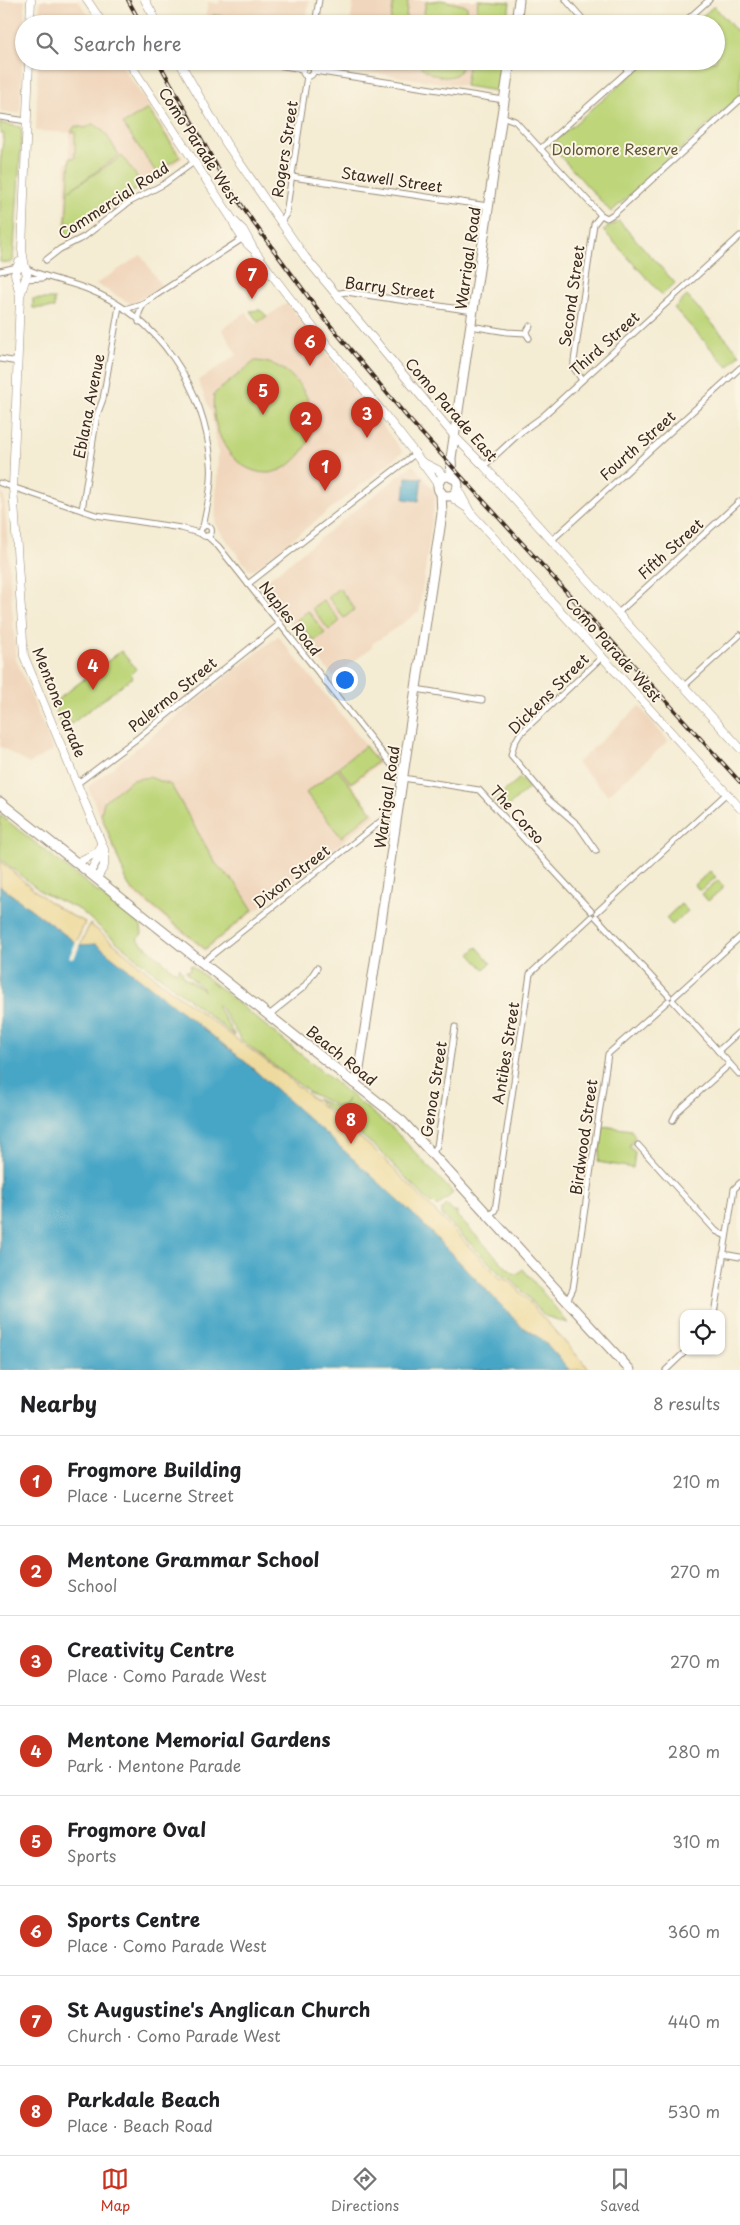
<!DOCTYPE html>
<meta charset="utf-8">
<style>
:root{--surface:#fff;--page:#f2f2f2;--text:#202124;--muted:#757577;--line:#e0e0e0;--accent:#c8321e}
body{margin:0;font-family:"Playpen Sans",sans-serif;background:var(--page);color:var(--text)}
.controls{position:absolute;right:15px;bottom:15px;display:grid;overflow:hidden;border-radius:10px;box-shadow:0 1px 4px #0004}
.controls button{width:45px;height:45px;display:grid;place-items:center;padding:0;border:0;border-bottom:1px solid var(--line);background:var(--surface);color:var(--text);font:25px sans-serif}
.you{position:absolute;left:344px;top:679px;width:18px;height:18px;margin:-12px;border:4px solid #fff;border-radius:50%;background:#1a73e8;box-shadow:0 0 0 8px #1a73e833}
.badge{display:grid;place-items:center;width:32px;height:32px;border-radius:50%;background:var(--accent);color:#fff;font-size:16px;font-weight:700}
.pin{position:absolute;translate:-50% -41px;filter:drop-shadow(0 1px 2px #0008)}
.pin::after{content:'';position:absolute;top:26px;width:18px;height:15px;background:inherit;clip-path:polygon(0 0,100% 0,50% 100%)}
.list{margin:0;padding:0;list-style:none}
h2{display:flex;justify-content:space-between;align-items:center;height:65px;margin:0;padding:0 20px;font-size:21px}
h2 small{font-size:16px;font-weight:400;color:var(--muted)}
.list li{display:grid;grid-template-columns:32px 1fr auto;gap:15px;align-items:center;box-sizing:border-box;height:90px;padding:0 20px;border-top:1px solid var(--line)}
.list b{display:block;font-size:19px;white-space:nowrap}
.list p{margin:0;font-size:16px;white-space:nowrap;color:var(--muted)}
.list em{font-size:16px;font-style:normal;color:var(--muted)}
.icon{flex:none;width:28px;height:28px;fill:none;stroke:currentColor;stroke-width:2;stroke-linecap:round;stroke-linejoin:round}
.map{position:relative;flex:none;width:740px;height:1370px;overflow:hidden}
.search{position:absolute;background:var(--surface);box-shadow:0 1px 4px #0004;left:15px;right:15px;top:15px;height:55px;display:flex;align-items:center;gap:12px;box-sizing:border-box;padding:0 18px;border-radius:28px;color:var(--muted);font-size:19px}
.sheet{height:785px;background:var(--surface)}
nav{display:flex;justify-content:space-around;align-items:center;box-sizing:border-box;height:70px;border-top:1px solid var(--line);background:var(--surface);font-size:14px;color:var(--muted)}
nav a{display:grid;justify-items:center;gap:2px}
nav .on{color:var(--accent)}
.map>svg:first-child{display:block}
.built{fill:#f0d6bc}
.green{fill:#bed579;stroke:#7c804c}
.sand{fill:#eeda9e;stroke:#94825e}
.water{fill:#47a6c6;stroke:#416872}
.pier{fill:#f4ecd3}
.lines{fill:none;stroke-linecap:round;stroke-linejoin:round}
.street-casing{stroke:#988b78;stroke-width:7}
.secondary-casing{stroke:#988b78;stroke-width:9}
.primary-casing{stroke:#988b78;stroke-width:11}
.street{stroke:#fff;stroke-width:5}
.secondary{stroke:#fff;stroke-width:8}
.primary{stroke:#fff;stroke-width:9}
.rail-casing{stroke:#3b2a1e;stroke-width:4}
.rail{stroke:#fcf5e5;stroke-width:2;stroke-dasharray:5.5;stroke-linecap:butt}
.labels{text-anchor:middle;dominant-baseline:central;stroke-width:4;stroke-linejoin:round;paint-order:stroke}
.street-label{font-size:15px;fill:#3b2a1e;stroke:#fcf5e5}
.park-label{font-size:15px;fill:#5c5535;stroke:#fcf5e5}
</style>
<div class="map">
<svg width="740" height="1370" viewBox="0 0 740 1370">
<rect width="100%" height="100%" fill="#fcf5e5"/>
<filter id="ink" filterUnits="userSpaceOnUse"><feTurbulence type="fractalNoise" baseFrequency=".02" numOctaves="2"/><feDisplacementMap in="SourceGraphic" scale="10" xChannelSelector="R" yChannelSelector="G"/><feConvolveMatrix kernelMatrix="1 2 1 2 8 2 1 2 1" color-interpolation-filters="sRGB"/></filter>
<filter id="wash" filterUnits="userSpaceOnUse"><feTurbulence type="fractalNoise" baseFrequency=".0096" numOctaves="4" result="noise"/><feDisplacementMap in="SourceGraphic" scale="20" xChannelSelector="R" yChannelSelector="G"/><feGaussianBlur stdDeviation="1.12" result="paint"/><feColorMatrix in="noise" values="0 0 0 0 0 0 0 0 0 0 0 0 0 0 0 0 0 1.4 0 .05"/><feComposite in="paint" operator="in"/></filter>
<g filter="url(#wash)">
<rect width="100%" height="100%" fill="#f4ecd3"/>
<g class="built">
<path d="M0,0H25L20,114L0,111Z"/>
<path d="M40,0H78L94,24H39Z"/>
<path d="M220,0H309L306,24H204L208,2L219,4Z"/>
<path d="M354,0H478L475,24H350Z"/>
<path d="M38,61H119L183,158L67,235L64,233L66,163H69L70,133L36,131Z"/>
<path d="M318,61H469L465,86L317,65Z"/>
<path d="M141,255L162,287L131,304L96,284Z"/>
<path d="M287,303L403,452L253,570H249L215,524L218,452L211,412L198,381L237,355L222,329L246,312L255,324Z"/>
<path d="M413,465L436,493L419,612L372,644V647L333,677L265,590L267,580Z"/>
<path d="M1,494L4,495L16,659L53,750L29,764L0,746Z"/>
<path d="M278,636L380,763L352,785L376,815L205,951L131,892L88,787Z"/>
<path d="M639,706L668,741L608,795L577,763Z"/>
</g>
<g class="green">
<path d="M394,0H408L405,24H390Z"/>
<path d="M441,0L467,6V24H422L426,2Z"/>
<path d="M478,0L510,2L507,24H475Z"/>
<path d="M714,6L740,35V96L611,212L550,145L648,61H716V24H693Z"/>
<path d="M213,15L229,17L228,24H211Z"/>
<path d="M244,15L278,19L286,24H237L238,19L231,24L237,17Z"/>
<path d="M417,61H462C463,87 424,77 417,61Z"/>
<path d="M469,61H501L497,91L465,86Z"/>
<path d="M148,109L180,157L156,172L123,124Z"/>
<path d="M0,123L20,127L22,131L13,261L10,263L0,262V164L4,134L0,133Z"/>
<path d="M92,124C105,127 112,145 119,155L70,190L122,156L143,185L65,238L70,158H75V132H71L75,126L86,128Z"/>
<path d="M619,221L675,283L662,295L603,230Z"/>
<path d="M687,296L740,354L728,367L674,308Z"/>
<rect x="33" y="299" width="21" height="9"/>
<path d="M260,310L267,316L258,322L250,311Z"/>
<path d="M255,361C278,362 292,373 304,392C319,416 315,441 295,460C288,467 278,472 268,473C229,473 209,426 214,394Z"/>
<path d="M339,588L355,609L344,618L328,597Z"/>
<path d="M323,600L340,621L329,630L312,608Z"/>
<path d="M308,611L325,633L314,641L297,620Z"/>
<path d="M121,651L136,669L131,674L133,677L63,730L53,703Z"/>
<path d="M365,746L377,762L351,783L338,767Z"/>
<path d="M337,769L372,812L341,837L306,793Z"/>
<path d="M149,777L171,785L216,864L237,885L253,910L205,949L129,887L101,814L104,801L132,780Z"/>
<path d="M520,778L529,788L503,811L493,801Z"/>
<path d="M0,815L141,926L142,934L137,939L173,970L177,972L180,967L184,977L205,991L188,975L186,971H189L191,965L395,1131L453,1193L437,1207L433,1203L431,1204L378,1149L316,1099L335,1107L344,1106L348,1098L343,1105L337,1106L310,1093L241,1040L219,1005L217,1006L235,1036L118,943L80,910L43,893L0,859Z"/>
<path d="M710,871L716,877L700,891L695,885Z"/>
<path d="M718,880L724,887L708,901L702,894Z"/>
<path d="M681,904L688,911L672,925L666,918Z"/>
<path d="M477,947L491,963L484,969L470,954Z"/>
<path d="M603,1126L631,1130L635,1136L629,1147L635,1152L633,1168L598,1162Z"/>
<path d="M446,1204L453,1212H457V1216L507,1268L516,1275L523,1269L568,1323L545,1316L511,1279L501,1275L442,1215V1210Z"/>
</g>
<g class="sand">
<path d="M0,861C29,885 50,907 85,922L76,943L0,886Z"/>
<path d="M90,924L164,985L282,1073L377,1152L500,1278L510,1281L590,1370H569C555,1353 542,1336 522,1327L414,1215L243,1060L187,1016L80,945Z"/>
</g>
<g class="water">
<path d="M406,477L422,478L419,501L404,499Z"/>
<path d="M0,886L76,943L80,945L96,944L243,1060L327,1135L414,1215L522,1327C542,1336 555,1353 569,1370H0Z"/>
</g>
<path class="pier" d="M77,940L81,942L74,959L69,957Z"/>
</g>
<g filter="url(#ink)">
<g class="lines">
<defs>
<g id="street">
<path d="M566,0L587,24"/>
<path d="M315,24L319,0"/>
<path d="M682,24L709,0"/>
<path d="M250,61L303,69"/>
<path d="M620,61L628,71"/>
<circle cx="308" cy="71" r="5.5"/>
<path d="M314,71L504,100"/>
<path d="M502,116L515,121L601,215L607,218L615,213L740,100"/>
<path d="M0,117L27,121"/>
<path d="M540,149L639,61"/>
<path d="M292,177L488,206"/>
<path d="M280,223L286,214L307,76"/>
<path d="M46,260L60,249L84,237L128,203L164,184L194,162"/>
<path d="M25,268C45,278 66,281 87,289C158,316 205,388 211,463C213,483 207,507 203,527"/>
<path d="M0,271L17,267"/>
<path d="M25,279L43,278"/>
<path d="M335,294L346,292L473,311"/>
<path d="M125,309L144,303L242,239"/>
<path d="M139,322V313L144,303"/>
<path d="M470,326L507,332L526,333"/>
<path d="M529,338L526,333L530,326"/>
<path d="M0,359L18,362"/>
<path d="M582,380L574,368V361L594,224L601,215"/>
<path d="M484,466L521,432L542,417L740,236"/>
<path d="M0,483L96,515L181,528L202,534"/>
<path d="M82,510L97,415L103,399L119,306"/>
<circle cx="206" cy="531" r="5.5"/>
<path d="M207,536L218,546L394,768L404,772"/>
<path d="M551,541L740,368"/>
<path d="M248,584L416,453"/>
<path d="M617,614L740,501"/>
<path d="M684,686L740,635"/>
<path d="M416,689L482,700"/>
<path d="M403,778L479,790L591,911"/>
<path d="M78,783L139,737L280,624"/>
<path d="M596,851L578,825L548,799L511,755L514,744L520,734L602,657"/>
<path d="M597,912L727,793"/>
<path d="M596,917L669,996"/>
<path d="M203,962L381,821L385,818L397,820"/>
<path d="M674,997L740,937"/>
<path d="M673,1001L740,1075"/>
<path d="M269,1015L304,987L317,968"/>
<path d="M718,1051L740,1031"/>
<path d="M673,1120L677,1112L730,1064"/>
<path d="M638,1145L716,1231L726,1236"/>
<path d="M432,1154L437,1146L455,1027"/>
<path d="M489,1216L495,1210L530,974L591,917"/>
<path d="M723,1254L740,1257"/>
<path d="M567,1301L573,1289L608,1054L668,1001"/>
<path d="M714,1314L734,1189L740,1183"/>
<path d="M666,1370L686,1351"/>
</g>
<g id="secondary">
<path d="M87,0L103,24"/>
<path d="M145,0L158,24"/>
<path d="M30,24L31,0"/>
<path d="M128,61L232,219L243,230L253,248"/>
<path d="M179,61L226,143L305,257L457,439L484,466L740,748"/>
<path d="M232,219C237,233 244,242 255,251C312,333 382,405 439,486"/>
<path d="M19,262L15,274L19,292"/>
<path d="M18,267H24L27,274L20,296L13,487L24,656L104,849V866L97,878"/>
<path d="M25,267L22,250L29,61"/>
<path d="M424,463L438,470L443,476"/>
<path d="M457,488L470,512L740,808"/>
<path d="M453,496L455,500L467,508"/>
<path d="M78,862L98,852"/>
<path d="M90,872L97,860L101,844"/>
</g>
<g id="primary">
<path d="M516,24L519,0"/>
<circle cx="448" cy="486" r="10"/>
<path d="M452,478L451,458L510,61"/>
<path d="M0,802L402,1121L630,1370"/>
<path d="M354,1083L358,1076L442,514L441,492"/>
</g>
</defs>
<use href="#street" class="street-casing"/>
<use href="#secondary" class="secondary-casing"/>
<use href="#primary" class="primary-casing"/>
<use href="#street" class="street"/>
<use href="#secondary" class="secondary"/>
<use href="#primary" class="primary"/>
<defs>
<g id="rail">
<path d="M128,0L141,24"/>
<path d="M158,61L223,178L253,222L324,318L407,417L740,782"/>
</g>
</defs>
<use href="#rail" class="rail-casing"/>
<use href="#rail" class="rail"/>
</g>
</g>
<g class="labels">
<g class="street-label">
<text transform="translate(200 145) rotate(57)">Como Parade West</text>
<text transform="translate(284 149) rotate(-81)">Rogers Street</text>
<text transform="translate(392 179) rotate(8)">Stawell Street</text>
<text transform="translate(113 200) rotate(-33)">Commercial Road</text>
<text transform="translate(467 258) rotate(-82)">Warrigal Road</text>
<text transform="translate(390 287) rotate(7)">Barry Street</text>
<text transform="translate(571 296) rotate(-82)">Second Street</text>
<text transform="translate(604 343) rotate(-42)">Third Street</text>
<text transform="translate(88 406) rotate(-79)">Eblana Avenue</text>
<text transform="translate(452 409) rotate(49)">Como Parade East</text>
<text transform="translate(637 445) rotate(-42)">Fourth Street</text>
<text transform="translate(670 548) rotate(-42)">Fifth Street</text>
<text transform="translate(291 618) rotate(52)">Naples Road</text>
<text transform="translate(614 649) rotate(48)">Como Parade West</text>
<text transform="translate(548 693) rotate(-45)">Dickens Street</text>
<text transform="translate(172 694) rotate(-39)">Palermo Street</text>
<text transform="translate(60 702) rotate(68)">Mentone Parade</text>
<text transform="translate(386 797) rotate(-82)">Warrigal Road</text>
<text transform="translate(518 814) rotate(48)">The Corso</text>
<text transform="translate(291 876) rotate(-38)">Dixon Street</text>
<text transform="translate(505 1053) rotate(-81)">Antibes Street</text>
<text transform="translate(342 1055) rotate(39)">Beach Road</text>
<text transform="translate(433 1089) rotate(-81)">Genoa Street</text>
<text transform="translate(583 1137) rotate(-82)">Birdwood Street</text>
</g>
<g class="park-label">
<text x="615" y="148">Dolomore Reserve</text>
</g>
</g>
</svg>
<div class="controls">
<button><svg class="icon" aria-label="locate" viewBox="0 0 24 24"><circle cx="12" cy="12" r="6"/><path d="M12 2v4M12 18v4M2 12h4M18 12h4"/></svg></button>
</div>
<div class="you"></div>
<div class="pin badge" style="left:325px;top:491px">1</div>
<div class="pin badge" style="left:306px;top:443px">2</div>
<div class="pin badge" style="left:367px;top:438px">3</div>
<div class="pin badge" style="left:93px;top:690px">4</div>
<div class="pin badge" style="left:263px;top:415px">5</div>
<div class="pin badge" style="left:310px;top:366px">6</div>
<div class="pin badge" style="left:252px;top:299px">7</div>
<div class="pin badge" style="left:351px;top:1144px">8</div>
<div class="search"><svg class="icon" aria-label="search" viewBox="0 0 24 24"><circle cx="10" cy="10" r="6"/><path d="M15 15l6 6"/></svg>Search here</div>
</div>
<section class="sheet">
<h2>Nearby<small>8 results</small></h2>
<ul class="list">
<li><span class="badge">1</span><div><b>Frogmore Building</b><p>Place · Lucerne Street</p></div><em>210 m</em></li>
<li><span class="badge">2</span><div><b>Mentone Grammar School</b><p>School</p></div><em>270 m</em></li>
<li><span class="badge">3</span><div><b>Creativity Centre</b><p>Place · Como Parade West</p></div><em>270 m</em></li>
<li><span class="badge">4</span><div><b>Mentone Memorial Gardens</b><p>Park · Mentone Parade</p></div><em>280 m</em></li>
<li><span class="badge">5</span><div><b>Frogmore Oval</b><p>Sports</p></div><em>310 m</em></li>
<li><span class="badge">6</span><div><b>Sports Centre</b><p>Place · Como Parade West</p></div><em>360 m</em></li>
<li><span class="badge">7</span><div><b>St Augustine's Anglican Church</b><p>Church · Como Parade West</p></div><em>440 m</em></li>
<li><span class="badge">8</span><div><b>Parkdale Beach</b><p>Place · Beach Road</p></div><em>530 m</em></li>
</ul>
</section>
<nav>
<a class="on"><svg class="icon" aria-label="map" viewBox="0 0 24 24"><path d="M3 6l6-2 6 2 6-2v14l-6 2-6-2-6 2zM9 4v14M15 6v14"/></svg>Map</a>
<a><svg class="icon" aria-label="directions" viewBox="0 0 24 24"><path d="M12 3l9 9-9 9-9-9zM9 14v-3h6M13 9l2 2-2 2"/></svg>Directions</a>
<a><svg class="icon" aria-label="saved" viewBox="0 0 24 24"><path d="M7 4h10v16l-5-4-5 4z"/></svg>Saved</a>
</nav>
